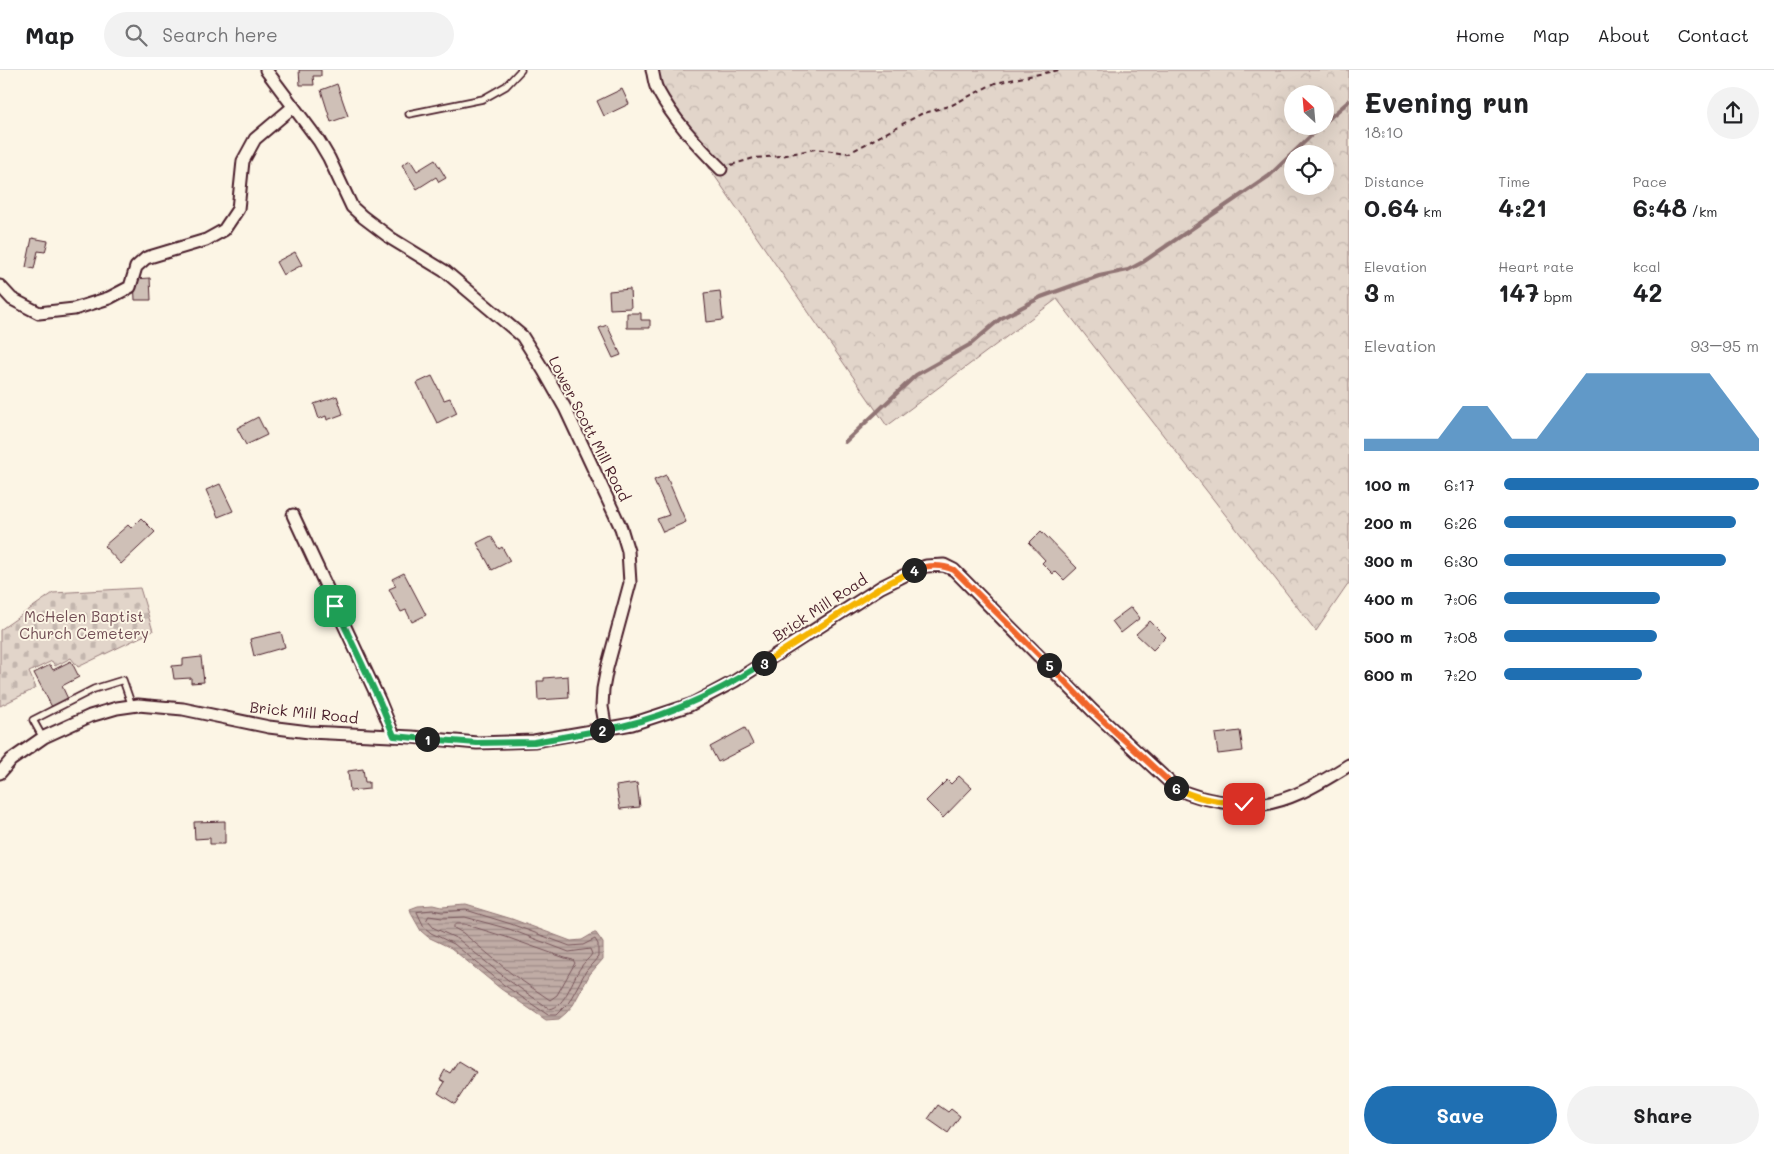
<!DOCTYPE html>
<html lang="en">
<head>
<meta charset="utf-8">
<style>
	body { margin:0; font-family:Mali,sans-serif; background:#f2f2f2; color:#202124; height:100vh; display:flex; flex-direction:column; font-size:19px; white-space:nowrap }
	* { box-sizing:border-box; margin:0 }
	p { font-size:16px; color:#757577 }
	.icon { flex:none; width:28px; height:28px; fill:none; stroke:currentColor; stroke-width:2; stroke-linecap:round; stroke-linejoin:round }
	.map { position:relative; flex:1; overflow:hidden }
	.panel { display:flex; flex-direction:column; background:#fff; width:425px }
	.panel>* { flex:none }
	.needle { width:32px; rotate:334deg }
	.tools { position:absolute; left:1284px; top:15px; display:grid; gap:10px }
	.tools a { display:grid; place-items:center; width:50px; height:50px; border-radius:50%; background:#fff; box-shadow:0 5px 20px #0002; font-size:25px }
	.pin { position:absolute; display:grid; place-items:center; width:42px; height:42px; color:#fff; margin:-21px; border-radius:10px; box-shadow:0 2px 8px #0006 }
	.km { position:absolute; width:25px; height:25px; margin:-12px; border-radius:50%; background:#222; color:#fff; font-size:14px; line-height:25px; text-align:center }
	.round { display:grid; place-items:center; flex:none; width:52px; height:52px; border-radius:26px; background:#f2f2f2 }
	.overview { display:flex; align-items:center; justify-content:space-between; height:85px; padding:0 15px }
	h1 { font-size:28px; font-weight:700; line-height:38px }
	.metrics { display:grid; grid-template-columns:repeat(3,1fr); gap:8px; height:85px; padding:5px 15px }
	.metrics div { display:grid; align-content:center }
	.metrics b { font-size:25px; font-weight:700 }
	.metrics small { font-size:14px; font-weight:400 }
	.metrics p { font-size:14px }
	.chart { height:140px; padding:10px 15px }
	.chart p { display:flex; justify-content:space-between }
	.chart svg { width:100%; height:90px; margin-top:5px; fill:#1f6fb2; opacity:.7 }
	.action { display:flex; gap:10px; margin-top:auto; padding:10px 15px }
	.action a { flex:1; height:58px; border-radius:30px; background:#1f6fb2; color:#fff; font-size:20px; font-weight:700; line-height:58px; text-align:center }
	.action a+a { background:#f2f2f2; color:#202124 }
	ul { padding:0 15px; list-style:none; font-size:16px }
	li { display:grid; grid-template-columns:80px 60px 1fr; align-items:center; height:38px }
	li i { height:12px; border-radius:6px; background:#1f6fb2 }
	header { display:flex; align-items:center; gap:30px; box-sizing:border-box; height:70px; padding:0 25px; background:#fff; border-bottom:1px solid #e0e0e0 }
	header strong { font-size:24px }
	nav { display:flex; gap:28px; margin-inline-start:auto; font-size:18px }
	.search { width:350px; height:45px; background:#f2f2f2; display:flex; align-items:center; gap:12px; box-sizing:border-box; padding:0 18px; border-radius:28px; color:#757577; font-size:19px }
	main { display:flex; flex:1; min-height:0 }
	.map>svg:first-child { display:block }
	.forest { fill:url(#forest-crowns); stroke:#967a7a; fill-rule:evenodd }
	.cemetery { fill:url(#cemetery-stones); stroke:#967a7a }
	.water { fill:url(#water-rules); stroke:#917474 }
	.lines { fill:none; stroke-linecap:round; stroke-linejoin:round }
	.shore { stroke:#79575c; stroke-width:1 }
	.stream { stroke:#917474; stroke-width:4 }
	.building { fill:#cfc0b7; stroke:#4a1f2b }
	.service-casing { stroke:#4a1f2b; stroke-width:9 }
	.minor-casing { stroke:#4a1f2b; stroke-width:15 }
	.path { stroke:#4a1f2b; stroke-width:2; stroke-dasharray:5 4; stroke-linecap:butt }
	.service { stroke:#fcf5e5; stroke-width:5.5 }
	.minor { stroke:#fcf5e5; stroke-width:11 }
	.split-1-casing { stroke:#fff; stroke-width:10 }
	.split-2-casing { stroke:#fff; stroke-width:10 }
	.split-3-casing { stroke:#fff; stroke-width:10 }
	.split-4-casing { stroke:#fff; stroke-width:10 }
	.split-5-casing { stroke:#fff; stroke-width:10 }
	.split-6-casing { stroke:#fff; stroke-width:10 }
	.split-7-casing { stroke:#fff; stroke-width:10 }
	.split-1 { stroke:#22a559; stroke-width:6 }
	.split-2 { stroke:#22a559; stroke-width:6 }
	.split-3 { stroke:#22a559; stroke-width:6 }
	.split-4 { stroke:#f5b400; stroke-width:6 }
	.split-5 { stroke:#f0652b; stroke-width:6 }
	.split-6 { stroke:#f0652b; stroke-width:6 }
	.split-7 { stroke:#f5b400; stroke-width:6 }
	.labels { text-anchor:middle; stroke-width:4; stroke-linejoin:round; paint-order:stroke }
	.street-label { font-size:15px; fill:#4a1f2b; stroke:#fcf5e5 }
	.park-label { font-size:15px; fill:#704c53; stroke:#fcf5e5 }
</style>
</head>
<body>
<header>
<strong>Map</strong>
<div class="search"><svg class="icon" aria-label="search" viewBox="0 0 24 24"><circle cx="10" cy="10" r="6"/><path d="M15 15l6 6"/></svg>Search here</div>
<nav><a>Home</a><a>Map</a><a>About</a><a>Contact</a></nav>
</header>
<main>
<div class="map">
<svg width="1349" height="1084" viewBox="0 0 1349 1084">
	<defs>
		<pattern id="forest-crowns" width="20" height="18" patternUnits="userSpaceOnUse" patternTransform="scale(1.25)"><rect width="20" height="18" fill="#e2d5ca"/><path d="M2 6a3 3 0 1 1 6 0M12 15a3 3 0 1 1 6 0" fill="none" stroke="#c3b6ae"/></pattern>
		<pattern id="cemetery-stones" width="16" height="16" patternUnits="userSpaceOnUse" patternTransform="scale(1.25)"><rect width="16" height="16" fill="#e2d5ca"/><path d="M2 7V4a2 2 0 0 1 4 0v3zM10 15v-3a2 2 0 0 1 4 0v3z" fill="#c3b6ae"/></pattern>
		<pattern id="water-rules" width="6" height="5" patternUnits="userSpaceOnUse" patternTransform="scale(1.25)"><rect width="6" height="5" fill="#c0aca5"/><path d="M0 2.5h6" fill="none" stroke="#9e8b87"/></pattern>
	</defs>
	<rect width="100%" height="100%" fill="#fcf5e5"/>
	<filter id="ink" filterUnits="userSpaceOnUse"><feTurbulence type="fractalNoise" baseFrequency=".02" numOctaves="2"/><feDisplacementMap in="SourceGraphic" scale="10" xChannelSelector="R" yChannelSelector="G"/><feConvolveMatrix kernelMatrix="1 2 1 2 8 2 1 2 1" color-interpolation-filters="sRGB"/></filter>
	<g filter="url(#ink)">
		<path class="forest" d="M657,0h692v513l-33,48 -259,-332 -170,127 -224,-325zM1292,24h33v32h-33zM1292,84h33v32h-33z"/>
		<path class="cemetery" d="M140,518l13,43 -75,36 -7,-9 -16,8 -3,-5 -23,11 7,16 -36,18v-76l53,-37z"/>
		<path class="water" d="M434,835l8,2 24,-2 46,14 59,22 11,-1 12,-7h2l7,10v16l-13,15 -17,31 -7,8 -7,6 -13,1 -45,-31 -50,-41 -23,-11 -7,-6 -9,-16 -2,-6 8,-3z"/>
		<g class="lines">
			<g class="shore">
				<path d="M433,840l9,2 24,-2 45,14 59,22 13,-1 12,-6 3,5v13l-12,14 -17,31 -13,13h-8l-44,-30 -50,-41 -23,-11 -7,-6 -7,-15z"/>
				<path d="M429,846l13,2 23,-1 44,12 60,23 21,-3 2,5c-3,5 -8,8 -11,13 -9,12 -15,39 -31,42l-42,-29 -50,-41 -24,-11 -7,-8z"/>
				<path d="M456,854h8l42,13 59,21 8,2 2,3 -18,32 -7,5 -38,-26 -49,-41 -9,-5v-2z"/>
			</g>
			<g class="stream">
				<path d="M1325,52l24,-21"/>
				<path d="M845,372l71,-67 55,-31 29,-25 41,-22 58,-21 29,-6 15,-8 126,-86 52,-50"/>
			</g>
		</g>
		<g class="building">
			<path d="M299,0h22v6h-8l1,9h-14z"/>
			<path d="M337,14l11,32 -17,6 -10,-32z"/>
			<path d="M622,19l7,15 -25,12 -7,-15z"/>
			<path d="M410,90l7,11 18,-11 11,18 -7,4 -3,-5 -19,12 -15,-24z"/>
			<path d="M32,168l16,3 -3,11 -7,-1 -4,18 -8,-2z"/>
			<path d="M295,182l7,13 -19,10 -7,-13z"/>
			<path d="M150,208l1,22h-16l-1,-21z"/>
			<path d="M630,219l1,19 -21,1 -1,-18z"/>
			<path d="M720,221l3,29 -16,2 -3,-29z"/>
			<path d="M627,243h14v7h9v8h-23z"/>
			<path d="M607,255l14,30 -8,3 -14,-30z"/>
			<path d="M432,306l12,24 6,-2 7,15 -20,10 -20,-40z"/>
			<path d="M337,326l6,18 -16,6 -1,-4 -7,3 -5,-15z"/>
			<path d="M258,347l9,18 -21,10 -9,-17z"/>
			<path d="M666,405l20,47 -23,10 -6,-13 12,-4 -15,-35z"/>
			<path d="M220,414l13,27 -15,6 -12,-27z"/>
			<path d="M141,448l14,14 -34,32 -17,-18 24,-21 3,3z"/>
			<path d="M1041,461l36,37 -13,12 -9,-9 -2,3 -11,-11 3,-3 -16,-17z"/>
			<path d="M491,466l8,13 3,-2 8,14 -18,9 -15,-27z"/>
			<path d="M404,503l22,42 -14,7 -6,-12 -5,2 -12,-23 7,-3 -4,-7z"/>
			<path d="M1131,537l9,11 -19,15 -9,-12z"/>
			<path d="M1150,551l16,16 -13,13 -17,-16z"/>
			<path d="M281,562l4,15 -31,9 -4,-17z"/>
			<path d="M201,587l3,25 -13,1v-5l-17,1 -2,-13 11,-1v-6z"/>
			<path d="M71,591l8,16 -17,9 6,13 -16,8 -18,-34 16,-8 3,5z"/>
			<path d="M568,606l1,22 -31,2 -1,-19h7v-3z"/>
			<path d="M745,658l8,16 -35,18 -8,-15z"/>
			<path d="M1240,661l3,20 -25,3 -3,-20z"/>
			<path d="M363,699l2,13h4v7l-19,2 -2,-20z"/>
			<path d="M959,706l13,12 -29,30 -17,-17 21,-21 4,4z"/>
			<path d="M637,713l3,24 -20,2 -4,-23z"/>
			<path d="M225,751v23h-15v-6l-15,1 -1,-17z"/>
			<path d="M458,991l18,11 -21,32 -17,-11 7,-11 -5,-3 5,-9 5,3z"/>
			<path d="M938,1035l10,7 3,-3 9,7 -12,17 -20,-14z"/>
		</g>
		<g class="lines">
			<g class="service-casing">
				<g id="service">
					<path d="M409,44l74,-15 23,-13 15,-16"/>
					<path d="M43,668l-10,-18 61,-31 29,-9 9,26"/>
				</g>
			</g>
			<g class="minor-casing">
				<g id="minor">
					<path d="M266,0l53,71 10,17 23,49 11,10 29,22 54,33 76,64 22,35 21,37 56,120 7,23 2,32 -23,85 -4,21 -1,18 4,23"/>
					<path d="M652,0c2,6 2,13 5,19 16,30 40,56 64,80"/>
					<path d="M0,216l12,13 27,14 35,-4 35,-11 21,-11 6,-20 10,-9 60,-18 18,-10 14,-21 5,-48 12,-22 38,-32"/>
					<path d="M293,445l87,187 14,34"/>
					<path d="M0,703l11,-13 33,-23 46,-21 27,-8 21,-3 45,4 86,18 40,5 103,5 65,6 57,-2 98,-17 58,-19 45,-24 146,-94 30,-15 15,-6 18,-1 10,5 139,141 83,77c15,8 30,11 47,14 9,1 18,3 27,3 36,0 70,-22 99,-40"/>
				</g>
			</g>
			<path class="path" d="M731,95l23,-7 27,-2 34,-7 34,4 72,-39 31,-9 43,-22 64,-13"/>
			<use href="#service" class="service"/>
			<use href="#minor" class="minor"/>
		</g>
	</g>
	<g class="lines" filter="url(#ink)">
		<g class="split-1-casing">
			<path id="split-1" d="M335,536l45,96 14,34 33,3"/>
		</g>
		<g class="split-2-casing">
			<path id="split-2" d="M427,669l50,4 57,-1 68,-12"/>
		</g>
		<g class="split-3-casing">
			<path id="split-3" d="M602,660c59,-10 112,-35 162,-67"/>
		</g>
		<g class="split-4-casing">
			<path id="split-4" d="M764,593l117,-76 33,-17"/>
		</g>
		<g class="split-5-casing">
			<path id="split-5" d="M914,500c14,-5 26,-6 40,0l95,95"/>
		</g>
		<g class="split-6-casing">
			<path id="split-6" d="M1049,595l44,46 83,77"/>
		</g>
		<g class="split-7-casing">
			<path id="split-7" d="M1176,718c22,12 43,13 68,16"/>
		</g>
		<use href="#split-1" class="split-1"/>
		<use href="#split-2" class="split-2"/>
		<use href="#split-3" class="split-3"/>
		<use href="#split-4" class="split-4"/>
		<use href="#split-5" class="split-5"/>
		<use href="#split-6" class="split-6"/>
		<use href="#split-7" class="split-7"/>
	</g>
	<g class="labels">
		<g class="street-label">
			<text transform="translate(589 359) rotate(63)" y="5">Lower Scott Mill Road</text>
			<text transform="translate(820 538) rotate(-33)" y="5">Brick Mill Road</text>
			<text transform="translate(304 643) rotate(6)" y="5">Brick Mill Road</text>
		</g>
		<g class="park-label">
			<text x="84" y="552">McHelen Baptist<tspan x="84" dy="17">Church Cemetery</tspan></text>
		</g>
	</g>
</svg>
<div class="tools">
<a><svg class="needle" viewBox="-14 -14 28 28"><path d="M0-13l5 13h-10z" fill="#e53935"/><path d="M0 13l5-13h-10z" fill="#757577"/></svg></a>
<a><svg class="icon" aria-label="locate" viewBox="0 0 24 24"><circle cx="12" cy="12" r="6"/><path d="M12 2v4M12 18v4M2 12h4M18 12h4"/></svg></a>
</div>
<div class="pin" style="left:335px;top:536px;background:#1e9e55"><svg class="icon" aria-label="arrive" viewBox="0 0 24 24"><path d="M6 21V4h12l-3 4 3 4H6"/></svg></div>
<div class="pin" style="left:1244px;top:734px;background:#d93025"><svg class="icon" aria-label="check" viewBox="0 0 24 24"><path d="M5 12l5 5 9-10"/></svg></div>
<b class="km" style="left:427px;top:669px">1</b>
<b class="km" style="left:602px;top:660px">2</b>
<b class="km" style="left:764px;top:593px">3</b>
<b class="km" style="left:914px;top:500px">4</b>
<b class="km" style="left:1049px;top:595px">5</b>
<b class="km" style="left:1176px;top:718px">6</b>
</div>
<section class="panel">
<div class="overview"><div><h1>Evening run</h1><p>18:10</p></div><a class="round"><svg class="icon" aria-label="share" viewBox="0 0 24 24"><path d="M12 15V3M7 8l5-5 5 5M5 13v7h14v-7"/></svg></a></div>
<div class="metrics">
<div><p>Distance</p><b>0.64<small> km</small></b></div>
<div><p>Time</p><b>4:21</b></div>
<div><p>Pace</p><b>6:48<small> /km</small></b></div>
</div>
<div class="metrics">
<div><p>Elevation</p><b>3<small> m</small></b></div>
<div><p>Heart rate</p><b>147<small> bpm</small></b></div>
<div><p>kcal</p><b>42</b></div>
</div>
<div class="chart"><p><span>Elevation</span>93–95 m</p>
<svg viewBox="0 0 160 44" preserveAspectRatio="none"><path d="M0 44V38L10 38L20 38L30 38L40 22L50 22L60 38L70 38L80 22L90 6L100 6L110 6L120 6L130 6L140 6L150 22L160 38V44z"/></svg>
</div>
<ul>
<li><b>100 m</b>6:17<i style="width:100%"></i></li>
<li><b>200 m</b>6:26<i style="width:91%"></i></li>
<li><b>300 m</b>6:30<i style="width:87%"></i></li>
<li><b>400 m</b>7:06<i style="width:61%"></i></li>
<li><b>500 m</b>7:08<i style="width:60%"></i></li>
<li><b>600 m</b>7:20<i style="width:54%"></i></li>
</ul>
<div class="action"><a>Save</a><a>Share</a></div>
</section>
</main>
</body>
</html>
